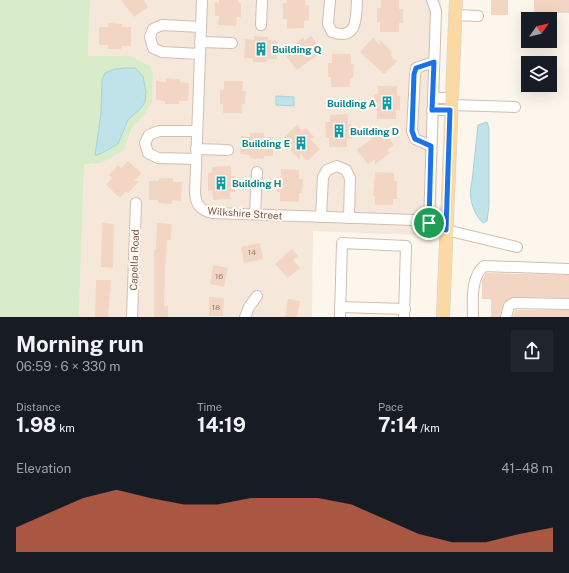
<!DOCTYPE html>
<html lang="en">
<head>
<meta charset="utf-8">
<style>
	body { margin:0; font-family:"Public Sans",sans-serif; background:#20242c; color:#f1f3f6; height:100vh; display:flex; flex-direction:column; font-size:15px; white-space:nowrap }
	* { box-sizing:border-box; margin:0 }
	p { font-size:13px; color:#9ea1a6 }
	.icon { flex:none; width:22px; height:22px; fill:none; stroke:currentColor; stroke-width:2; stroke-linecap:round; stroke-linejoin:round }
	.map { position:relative; height:317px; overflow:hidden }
	.side { display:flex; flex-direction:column; background:#171b24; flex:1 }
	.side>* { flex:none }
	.needle { width:26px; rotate:56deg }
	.controls { position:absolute; left:521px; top:12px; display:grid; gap:8px }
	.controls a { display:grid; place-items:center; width:36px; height:36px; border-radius:0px; background:#171b24; box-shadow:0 4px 16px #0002; font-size:20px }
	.pin { position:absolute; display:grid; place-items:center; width:34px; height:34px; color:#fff; margin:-17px; border:2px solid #fff; border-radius:50%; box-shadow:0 1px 4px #0007 }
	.round { display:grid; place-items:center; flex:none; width:42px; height:42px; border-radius:0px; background:#20242c }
	.headline { display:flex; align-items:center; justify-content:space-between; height:68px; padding:0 16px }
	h1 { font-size:22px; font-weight:700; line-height:30px }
	.metrics { display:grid; grid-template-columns:repeat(3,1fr); gap:6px; height:68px; padding:4px 16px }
	.metrics div { display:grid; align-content:center }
	.metrics b { font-size:20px; font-weight:700 }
	.metrics small { font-size:11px; font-weight:400 }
	.metrics p { font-size:11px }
	.chart { height:112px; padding:8px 16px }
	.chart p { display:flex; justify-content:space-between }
	.chart svg { width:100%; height:72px; margin-top:4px; fill:#e76f51; opacity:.7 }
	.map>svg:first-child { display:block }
	.residential { fill:#f5e8da }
	.green { fill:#d8ecc9 }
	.water { fill:#bfe3e8; stroke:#a5d3da }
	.building { fill:#f3d5c3 }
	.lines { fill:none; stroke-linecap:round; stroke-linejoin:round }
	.minor-casing { stroke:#d1beb0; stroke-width:12 }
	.major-casing { stroke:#dad1cd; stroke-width:14 }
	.minor { stroke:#fff; stroke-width:10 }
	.major { stroke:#fbd9a5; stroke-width:13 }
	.route-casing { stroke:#fff; stroke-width:8 }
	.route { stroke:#1a73e8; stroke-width:5 }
	.labels { text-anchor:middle; stroke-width:4; stroke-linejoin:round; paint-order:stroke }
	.number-label { font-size:8px; fill:#987a6a }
	.culture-label { font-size:10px; font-weight:bold; fill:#0d838f; stroke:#fffaf3; text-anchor:start }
	.street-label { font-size:10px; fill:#7a5c4d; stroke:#fffaf3 }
</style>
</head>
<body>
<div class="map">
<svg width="569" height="317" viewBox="0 0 569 317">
	<rect width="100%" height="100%" fill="#fdf6ec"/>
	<path class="residential" d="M90,0h351l-5,236 -123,-5 -1,86h-233l5,-152h8l35,-21 5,-16 13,-14 7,-12 1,-30 -1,-3 -22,-13 -42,1z"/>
	<path class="green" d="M0,0h90l-2,56h42l20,10 3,6 -1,30 -7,12 -13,14 -8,22 -23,13 -17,2 -5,152h-79z"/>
	<g class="water">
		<path d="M126,68h9l8,8 3,16 -1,10 -5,7 -12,11 -10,24 -20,11h-3l6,-42 1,-33 3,-7 10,-4z"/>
		<path d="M276,96l18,1v9l-18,-1z"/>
		<path d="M487,122l2,6v77l-2,16 -4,2c-11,-11 -15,-27 -11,-42l6,-56z"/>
	</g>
	<g class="building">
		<path d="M121,0h23l4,7 -14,10z"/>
		<path d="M219,0h19v3h3v14h-4l-1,9 -18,-1 1,-9h-4v-14l4,1z"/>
		<path d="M287,0h18l1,5h3v15l-5,1v7l-17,1v-10h-4v-16h4z"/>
		<path d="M381,0h18v9h4v14h-4v9h-19v-10h-3v-14h4z"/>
		<rect x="491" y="0" width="17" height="15"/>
		<path d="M534,0h35v13l-35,-1z"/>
		<path d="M108,23l14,1v3h9v19h-10v3h-13v-4h-9v-18h9z"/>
		<path d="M254,36l14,1v3l9,1v18h-10v3h-14v-4h-9l1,-19 9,1z"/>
		<path d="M311,36l12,15 -26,19 -11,-14 7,-5 -2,-4 13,-10v4z"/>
		<path d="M373,38l7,7v-5l12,12 -2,3 7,6 -13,13 -24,-22z"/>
		<path d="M332,54h19v10h3l-1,14h-3v9h-19v-10h-3v-14h4z"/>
		<path d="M166,78l14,1v3l9,1 -1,18h-9v3h-14v-3l-9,-1v-19l10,1z"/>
		<path d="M224,81h19l-1,10h4l-1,13h-3v9h-19v-9h-3v-14h4z"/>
		<path d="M378,86h19v10h3v14h-4v9h-19v-9l-3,-1v-15h4z"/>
		<path d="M348,114v10h3l1,15h-5v8h-18v-9h-3l-1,-16h5v-7z"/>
		<path d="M297,125l5,6 4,-3 9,10 -5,1 10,10 -13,12 -7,-8v7l-13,-14 2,-2 -6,-6z"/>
		<path d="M383,130l11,15 -7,5 3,3 -15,11v-5l-7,5 -11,-14z"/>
		<path d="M250,133h14v4h9v19h-9v3l-14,-1v-3l-10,-1 1,-18 9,1z"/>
		<path d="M128,161l13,12 -7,8h5l-11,12 -2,-2 -6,7 -14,-13 6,-7 -3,-3 9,-10 3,3z"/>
		<path d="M231,166v10h4v16h-5v7l-17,1 -1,-10 -4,1v-18h4v-6z"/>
		<path d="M281,169l18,1v9h4l-1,14h-3v9l-19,-1v-9h-3v-14h4z"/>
		<path d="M375,172l19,1v8h3v18h-4v6h-18v-9h-2z"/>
		<path d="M159,178h14v4h9l-1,19 -9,-1v4l-14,-1v-3h-9v-19h10z"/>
		<path d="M102,223l12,1 -1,44 -12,-1z"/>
		<path d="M157,223l15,1 -1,16h-4l-2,29 -1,37h4v11h-14v-68h2z"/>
		<path d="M260,243l3,16 -19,4 -3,-16z"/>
		<path d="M292,249l6,7 -5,4 7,8 -12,10 -13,-14z"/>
		<path d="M213,265l15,3 -4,19 -14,-3z"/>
		<path d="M486,273l83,2v23l-55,-1 -11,7 -3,13h-9v-18h-9v-19z"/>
		<path d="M96,280h15l-3,37h-13z"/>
		<path d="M209,297l15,1 -1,18h-14z"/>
		<path d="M288,299l12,2 -3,16h-12z"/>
		<path d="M515,310h54v7h-56z"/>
	</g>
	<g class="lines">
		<g class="minor-casing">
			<g id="minor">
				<path d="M202,0l-7,193c1,12 5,17 17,20l203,7 14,3 17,7 71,17"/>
				<path d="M330,0l-2,24 4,8c26,9 24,-14 25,-32"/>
				<path d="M455,15l23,1"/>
				<path d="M261,25l1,-25"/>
				<path d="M200,42l32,1"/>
				<path d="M200,54l-38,-2 -9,-4 -3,-11 3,-8 9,-4 39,2"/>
				<path d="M433,98h18"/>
				<path d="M451,105l64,2"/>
				<path d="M432,110h18"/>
				<path d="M431,146l-16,-7 -3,-8 3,-56 1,-7 18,-6"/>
				<path d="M196,149l32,1"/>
				<path d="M196,159l-38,-1 -10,-5 -3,-10 4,-8 10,-4h38"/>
				<path d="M255,214l2,-42"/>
				<path d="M321,217l2,-40 4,-7 10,-4 9,4 4,8 -1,40"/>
				<path d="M429,223l7,-212 -4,-11"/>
				<path d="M340,307l65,2"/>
				<path d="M132,317l4,-114"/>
				<path d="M245,317l4,-10 8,-11"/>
				<path d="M340,317l2,-74 64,3 -2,71"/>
				<path d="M473,317c0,-16 -3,-39 11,-51l85,3"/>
				<path d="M506,317l3,-11 5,-3 55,1"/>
			</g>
		</g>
		<g class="major-casing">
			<path id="major" d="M443,317l13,-317"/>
		</g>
		<use href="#minor" class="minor"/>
		<use href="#major" class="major"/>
	</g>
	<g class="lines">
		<g class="route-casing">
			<path id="route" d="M434,62l-2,48h18l-4,120 -17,-7 2,-77 -16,-7 -3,-8 2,-57 2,-6z"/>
		</g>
		<use href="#route" class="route"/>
	</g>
	<defs>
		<g id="building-bare" transform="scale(1.08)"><path d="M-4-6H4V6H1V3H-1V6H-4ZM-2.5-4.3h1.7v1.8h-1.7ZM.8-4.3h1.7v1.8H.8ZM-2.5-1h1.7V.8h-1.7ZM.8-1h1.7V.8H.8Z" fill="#0f9aa8" stroke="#fffaf3" stroke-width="2.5" paint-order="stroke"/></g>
	</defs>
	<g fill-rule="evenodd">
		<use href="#building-bare" x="261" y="49"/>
		<use href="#building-bare" x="387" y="103"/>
		<use href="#building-bare" x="339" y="131"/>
		<use href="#building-bare" x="301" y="143"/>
		<use href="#building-bare" x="221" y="183"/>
	</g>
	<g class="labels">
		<g class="number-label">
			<text x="252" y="255">14</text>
			<text x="219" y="279">16</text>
			<text x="216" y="310">18</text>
		</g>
		<g class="culture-label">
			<text x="272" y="53">Building Q</text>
			<text x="376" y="107" text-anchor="end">Building A</text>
			<text x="350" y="135">Building D</text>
			<text x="290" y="147" text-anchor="end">Building E</text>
			<text x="232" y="187">Building H</text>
		</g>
		<g class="street-label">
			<text transform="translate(245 213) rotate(4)" y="4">Wilkshire Street</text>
			<text transform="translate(134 260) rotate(-88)" y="4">Capella Road</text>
		</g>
	</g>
</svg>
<div class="controls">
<a><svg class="needle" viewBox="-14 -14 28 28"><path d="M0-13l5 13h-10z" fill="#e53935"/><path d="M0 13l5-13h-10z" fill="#9ea1a6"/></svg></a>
<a><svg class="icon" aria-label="layers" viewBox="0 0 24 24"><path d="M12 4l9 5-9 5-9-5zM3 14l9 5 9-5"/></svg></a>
</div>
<div class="pin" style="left:429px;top:223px;background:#1e9e55"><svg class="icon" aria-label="arrive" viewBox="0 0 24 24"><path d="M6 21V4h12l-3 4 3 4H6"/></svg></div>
</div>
<section class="side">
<div class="headline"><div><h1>Morning run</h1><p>06:59 · 6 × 330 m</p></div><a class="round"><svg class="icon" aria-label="share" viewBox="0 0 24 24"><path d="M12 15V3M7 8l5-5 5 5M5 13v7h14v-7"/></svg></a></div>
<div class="metrics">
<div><p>Distance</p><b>1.98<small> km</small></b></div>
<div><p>Time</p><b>14:19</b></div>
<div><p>Pace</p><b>7:14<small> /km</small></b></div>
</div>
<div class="chart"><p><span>Elevation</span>41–48 m</p>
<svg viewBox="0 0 160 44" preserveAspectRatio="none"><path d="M0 44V29L10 20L20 11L30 6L40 11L50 15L60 15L70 11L80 11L90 11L100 15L110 24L120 33L130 38L140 38L150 33L160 29V44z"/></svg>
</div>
</section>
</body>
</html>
